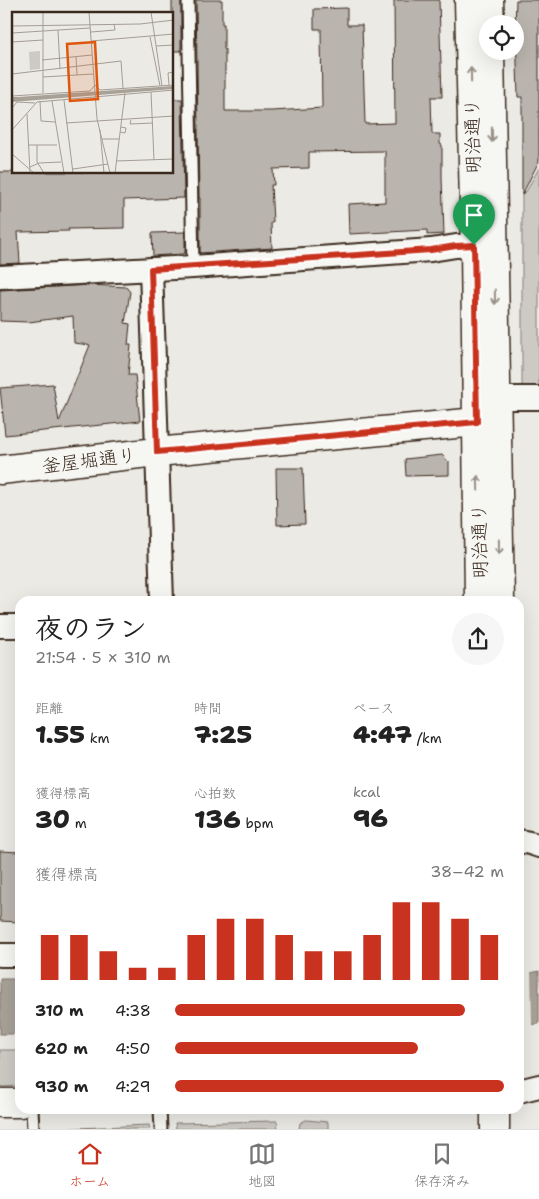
<!DOCTYPE html>
<html lang="ja">
<head>
<meta charset="utf-8">
<style>
	body { margin:0; font-family:"Shantell Sans","Klee One",sans-serif; background:#f6f6f6; color:#222; height:100vh; display:flex; flex-direction:column; font-size:19px; white-space:nowrap }
	* { box-sizing:border-box; margin:0 }
	p { font-size:16px; color:#767676 }
	.icon { flex:none; width:28px; height:28px; fill:none; stroke:currentColor; stroke-width:2; stroke-linecap:round; stroke-linejoin:round }
	.map { position:relative; flex:1; overflow:hidden }
	.side { position:absolute; left:15px; top:596px; width:509px; height:518px; display:flex; flex-direction:column; background:#fff; border-radius:15px; box-shadow:0 5px 20px #0002 }
	.side>* { flex:none }
	.fabs { position:absolute; left:479px; top:15px; display:grid; gap:10px }
	.fabs a { display:grid; place-items:center; width:45px; height:45px; border-radius:50%; background:#fff; box-shadow:0 5px 20px #0002; font-size:25px }
	.pin { position:absolute; display:grid; place-items:center; width:42px; height:42px; color:#fff; margin:-51px -21px; border-radius:50% 50% 50% 0; rotate:-45deg; box-shadow:0 0 5px #0007 }
	.pin .icon { rotate:45deg }
	.round { display:grid; place-items:center; flex:none; width:52px; height:52px; border-radius:26px; background:#f6f6f6 }
	.headline { display:flex; align-items:center; justify-content:space-between; height:85px; padding:0 20px }
	h1 { font-size:28px; font-weight:800; line-height:38px }
	.metrics { display:grid; grid-template-columns:repeat(3,1fr); gap:8px; height:85px; padding:5px 20px }
	.metrics div { display:grid; align-content:center }
	.metrics b { font-size:25px; font-weight:800 }
	.metrics small { font-size:14px; font-weight:400 }
	.metrics p { font-size:14px }
	.chart { height:140px; padding:10px 20px }
	.chart p { display:flex; justify-content:space-between }
	.chart svg { width:100%; height:90px; margin-top:5px; stroke:#c8321e; stroke-width:6 }
	ul { padding:0 20px; list-style:none; font-size:16px }
	li { display:grid; grid-template-columns:80px 60px 1fr; align-items:center; height:38px }
	li i { height:12px; border-radius:6px; background:#c8321e }
	.menu { display:flex; justify-content:space-around; align-items:center; height:70px; border-top:1px solid #e0e0e0; background:#fff; font-size:14px; color:#767676 }
	.menu a { display:grid; justify-items:center; gap:2px }
	.menu .selected { color:#c8321e }
	.map>svg:first-child { display:block }
	.green { fill:#cdcac4; stroke:#847a71 }
	.water { fill:#a8a198; stroke:#7c7167 }
	.pier { fill:#ebeae5 }
	.building { fill:#bab4ae; stroke:#3b2a1e }
	.lines { fill:none; stroke-linecap:round; stroke-linejoin:round }
	.lane-casing { stroke:#3b2a1e; stroke-width:15 }
	.street-casing { stroke:#3b2a1e; stroke-width:26 }
	.secondary-casing { stroke:#3b2a1e; stroke-width:31 }
	.primary-casing { stroke:#3b2a1e; stroke-width:31 }
	.lane { stroke:#f6f6f2; stroke-width:11 }
	.street { stroke:#f6f6f2; stroke-width:22 }
	.secondary { stroke:#f6f6f2; stroke-width:28 }
	.primary { stroke:#f6f6f2; stroke-width:28 }
	.oneway { stroke:#989088 }
	.route-casing { stroke:#fff; stroke-width:10 }
	.route { stroke:#c8321e; stroke-width:6 }
	.labels { text-anchor:middle; stroke-width:4; stroke-linejoin:round; paint-order:stroke }
	.street-label { font-size:19px; fill:#3b2a1e; stroke:#f6f6f2 }
	.inset-road { fill:none; stroke:#a59d95; stroke-width:1 }
	.view { fill:#df570d; fill-opacity:0.15; stroke:#df570d; stroke-width:2.5 }
	.inset-edge { fill:none; stroke:#3b2a1e; stroke-width:2.5 }
</style>
</head>
<body>
<div class="map">
<svg width="539" height="1129" viewBox="0 0 539 1129">
	<rect width="100%" height="100%" fill="#ebeae5"/>
	<filter id="ink" filterUnits="userSpaceOnUse"><feTurbulence type="fractalNoise" baseFrequency=".02" numOctaves="2"/><feDisplacementMap in="SourceGraphic" scale="10" xChannelSelector="R" yChannelSelector="G"/><feConvolveMatrix kernelMatrix="1 2 1 2 8 2 1 2 1" color-interpolation-filters="sRGB"/></filter>
	<g filter="url(#ink)">
		<g class="green">
			<path d="M539,168v219l-17,-1v-193l4,-1z"/>
			<path d="M0,1050h20v36l-20,1z"/>
			<path d="M306,1120l22,2v7h-29l1,-6z"/>
			<path d="M277,1121l1,8h-102l-1,-6z"/>
			<path d="M149,1125l1,4h-98z"/>
		</g>
		<g class="water">
			<path d="M539,971v53l-20,1v-52h12z"/>
			<rect x="0" y="979" width="20" height="55"/>
		</g>
		<path class="pier" d="M519,970h12l1,57h-13z"/>
		<g class="building">
			<rect x="172" y="0" width="9" height="51"/>
			<path d="M196,0h26v24h2v25h1v62h47l50,-3 -1,-79h-7v-20l33,-1v17h15l3,99 30,-1 -1,-123h45l3,97h-11l1,37h8v10l2,1v33l2,56 -17,1v-5l-78,4 -1,-30 37,-2v-51l-76,1v16l-36,1 1,16h-3l2,37 -2,1 1,25 -72,5v-55h-1z"/>
			<path d="M516,0h23v161l-17,34v-98h-4l-2,-68h-1z"/>
			<path d="M172,99h10l2,99 -60,2v28l-56,1 1,2 -51,1 2,31 -20,1v-92h172z"/>
			<path d="M185,232v21l-3,1 -29,2 -1,-23z"/>
			<path d="M91,285l35,2 4,5 -5,31 5,1 -2,21h3l-3,30h7l5,46 -135,14 -5,-47 53,-4 6,38 31,-77 -16,-2 -1,-27 -44,6 -29,-1v-31z"/>
			<path d="M442,455l7,7v13l-43,1 -1,-17z"/>
			<path d="M276,468h27l2,56 -28,1z"/>
			<path d="M0,851l20,1v70l-20,-1z"/>
		</g>
		<g class="lines">
			<g class="lane-casing">
				<g id="lane">
					<path d="M188,0l5,267"/>
					<path d="M32,1109l1,20"/>
					<path d="M160,1109l1,20"/>
				</g>
			</g>
			<g class="street-casing">
				<g id="street">
					<path d="M151,269l11,332"/>
					<path d="M0,277l193,-10 238,-17 25,-4 19,-1"/>
					<path d="M486,411l11,-13h42"/>
					<path d="M0,626h20"/>
					<path d="M519,841l11,2 9,3"/>
					<path d="M0,955h20"/>
					<path d="M519,1091l20,-5"/>
				</g>
			</g>
			<g class="secondary-casing">
				<g id="secondary">
					<path d="M0,470l157,-18 320,-30"/>
					<path d="M0,1103h20"/>
				</g>
			</g>
			<g class="primary-casing">
				<g id="primary">
					<path d="M469,0l6,245 4,356"/>
					<path d="M489,0l1,24"/>
					<path d="M490,51l10,550"/>
					<path d="M495,1109v20"/>
				</g>
			</g>
			<use href="#lane" class="lane"/>
			<use href="#street" class="street"/>
			<use href="#secondary" class="secondary"/>
			<use href="#primary" class="primary"/>
		</g>
		<defs><path id="oneway-shaft" d="M-6 0H5M1.5-3L5.5 0L1.5 3" fill="none" stroke-width="1.6" stroke-linecap="round" stroke-linejoin="round" transform="scale(1.25)"/></defs>
		<g class="oneway">
			<use href="#oneway-shaft" transform="translate(471 75) rotate(-91)"/>
			<use href="#oneway-shaft" transform="translate(492 135) rotate(89)"/>
			<use href="#oneway-shaft" transform="translate(495 297) rotate(89)"/>
			<use href="#oneway-shaft" transform="translate(478 483) rotate(-91)"/>
			<use href="#oneway-shaft" transform="translate(499 547) rotate(89)"/>
		</g>
	</g>
	<g class="lines" filter="url(#ink)">
		<g class="route-casing">
			<path id="route" d="M474,245l3,177 -320,30 -6,-183 280,-19 25,-4z"/>
		</g>
		<use href="#route" class="route"/>
	</g>
	<g class="labels">
		<g class="street-label">
			<text transform="translate(472 136) rotate(-91)" y="7">明治通り</text>
			<text transform="translate(89 460) rotate(-7)" y="7">釜屋堀通り</text>
			<text transform="translate(479 541) rotate(-91)" y="7">明治通り</text>
		</g>
	</g>
	<g transform="translate(12 12)">
		<rect width="161" height="161" fill="#ebeae5"/>
		<path d="M28,39v18l-10,1 -1,-18z" fill="#cdcac4"/>
		<path d="M161,74v3l-161,13v-5h6z" fill="#a8a198"/>
		<path class="inset-road" d="M31,0v81M77,0l8,107 13,54M139,0l11,74M0,14l128,-2 34,-4M46,18l2,39M79,20l24,-2 -1,-6M0,21l78,-5M138,25l10,49M79,29l83,-7M0,30l31,-2M144,34l18,-1M64,45l1,18M30,48l50,-5M0,62l109,-13 2,27M31,65l50,-3M157,73l-1,-12 6,-1M139,80l3,68M0,84l78,-5 5,-6 5,5 74,-5M52,88l9,73M28,89l1,20 14,1M40,89l12,72M15,102l3,59M119,108l-1,4 23,-1M54,111l108,-7M0,118l25,-28 137,-12M88,118l4,43M108,120l5,1 1,-5 -5,-1M90,127h17M16,133h29M25,133v17l7,11M0,142l22,19M104,149l58,-2M0,150v-54l5,-6 18,1M18,155l9,-4 22,-1M61,157l35,-5M103,161l10,-80"/>
		<path class="view" d="M83,30l3,57 -28,2 -3,-57z"/>
		<rect width="161" height="161" class="inset-edge"/>
	</g>
</svg>
<div class="fabs">
<a><svg class="icon" aria-label="locate" viewBox="0 0 24 24"><circle cx="12" cy="12" r="6"/><path d="M12 2v4M12 18v4M2 12h4M18 12h4"/></svg></a>
</div>
<div class="pin" style="left:474px;top:245px;background:#1e9e55"><svg class="icon" aria-label="arrive" viewBox="0 0 24 24"><path d="M6 21V4h12l-3 4 3 4H6"/></svg></div>
<section class="side">
<div class="headline"><div><h1>夜のラン</h1><p>21:54 · 5 × 310 m</p></div><a class="round"><svg class="icon" aria-label="share" viewBox="0 0 24 24"><path d="M12 15V3M7 8l5-5 5 5M5 13v7h14v-7"/></svg></a></div>
<div class="metrics">
<div><p>距離</p><b>1.55<small> km</small></b></div>
<div><p>時間</p><b>7:25</b></div>
<div><p>ペース</p><b>4:47<small> /km</small></b></div>
</div>
<div class="metrics">
<div><p>獲得標高</p><b>30<small> m</small></b></div>
<div><p>心拍数</p><b>136<small> bpm</small></b></div>
<div><p>kcal</p><b>96</b></div>
</div>
<div class="chart"><p><span>獲得標高</span>38–42 m</p>
<svg viewBox="0 0 160 44" preserveAspectRatio="none"><path d="M5 44V22M15 44V22M25 44V30M35 44V38M45 44V38M55 44V22M65 44V14M75 44V14M85 44V22M95 44V30M105 44V30M115 44V22M125 44V6M135 44V6M145 44V14M155 44V22"/></svg>
</div>
<ul>
<li><b>310 m</b>4:38<i style="width:88%"></i></li>
<li><b>620 m</b>4:50<i style="width:74%"></i></li>
<li><b>930 m</b>4:29<i style="width:100%"></i></li>
</ul>
</section>
</div>
<nav class="menu">
<a class="selected"><svg class="icon" aria-label="home" viewBox="0 0 24 24"><path d="M3 11l9-7 9 7M6 9v11h12V9"/></svg>ホーム</a>
<a><svg class="icon" aria-label="map" viewBox="0 0 24 24"><path d="M3 6l6-2 6 2 6-2v14l-6 2-6-2-6 2zM9 4v14M15 6v14"/></svg>地図</a>
<a><svg class="icon" aria-label="saved" viewBox="0 0 24 24"><path d="M7 4h10v16l-5-4-5 4z"/></svg>保存済み</a>
</nav>
</body>
</html>
